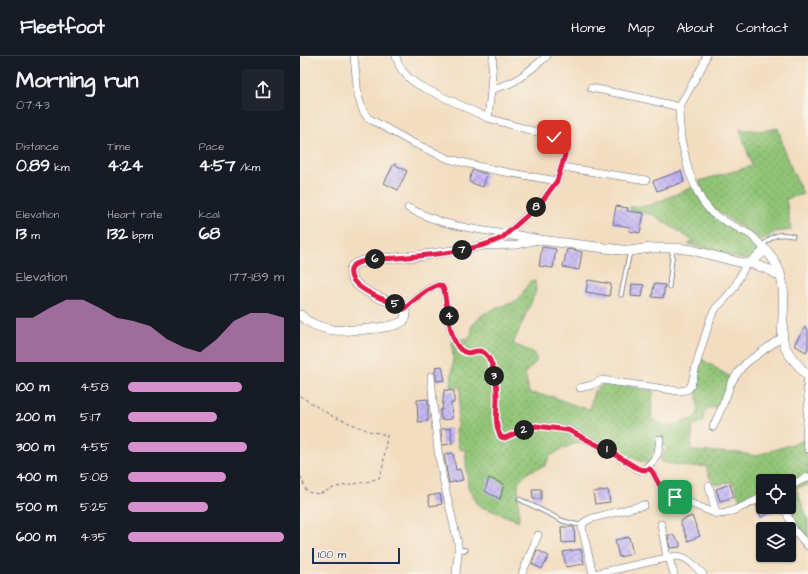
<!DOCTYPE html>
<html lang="en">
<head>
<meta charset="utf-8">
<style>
	body { margin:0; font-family:"Architects Daughter",sans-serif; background:#20242c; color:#f1f3f6; height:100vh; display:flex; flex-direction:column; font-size:15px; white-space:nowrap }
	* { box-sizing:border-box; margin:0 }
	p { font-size:13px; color:#9ea1a6 }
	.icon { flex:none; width:22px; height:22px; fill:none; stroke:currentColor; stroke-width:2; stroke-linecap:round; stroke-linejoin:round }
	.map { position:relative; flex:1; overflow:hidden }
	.details { display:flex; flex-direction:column; background:#171b24; width:300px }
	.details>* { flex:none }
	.buttons { position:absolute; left:456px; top:418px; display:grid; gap:8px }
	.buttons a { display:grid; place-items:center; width:40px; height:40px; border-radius:4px; background:#171b24; box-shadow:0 1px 3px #0004; font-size:20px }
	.scale { position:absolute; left:12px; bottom:10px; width:88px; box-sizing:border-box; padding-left:4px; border:2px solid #1b2f5e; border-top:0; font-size:11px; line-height:14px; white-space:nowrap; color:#1b2f5e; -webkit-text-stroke:3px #f7f3e8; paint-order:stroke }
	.pin { position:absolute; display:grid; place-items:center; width:34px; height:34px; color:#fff; margin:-17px; border-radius:8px; box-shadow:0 2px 6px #0006 }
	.km { position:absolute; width:20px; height:20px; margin:-10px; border-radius:50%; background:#222; color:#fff; font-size:11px; line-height:20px; text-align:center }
	.round { display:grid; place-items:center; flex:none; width:42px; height:42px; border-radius:4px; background:#20242c }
	.head { display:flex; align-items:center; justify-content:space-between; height:68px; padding:0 16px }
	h1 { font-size:22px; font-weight:700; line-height:30px }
	.metrics { display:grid; grid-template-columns:repeat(3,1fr); gap:6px; height:68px; padding:4px 16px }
	.metrics div { display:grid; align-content:center }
	.metrics b { font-size:17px; font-weight:700 }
	.metrics small { font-size:11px; font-weight:400 }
	.metrics p { font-size:11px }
	.chart { height:112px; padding:8px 16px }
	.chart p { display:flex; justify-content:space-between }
	.chart svg { width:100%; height:72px; margin-top:4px; fill:#d690ce; opacity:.7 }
	ul { padding:0 16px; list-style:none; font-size:13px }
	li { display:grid; grid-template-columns:64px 48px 1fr; align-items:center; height:30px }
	li i { height:10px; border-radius:5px; background:#d690ce }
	header { display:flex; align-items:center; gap:24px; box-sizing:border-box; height:56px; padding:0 20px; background:#171b24; border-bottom:1px solid #363941 }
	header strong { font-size:19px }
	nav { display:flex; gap:22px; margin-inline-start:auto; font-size:14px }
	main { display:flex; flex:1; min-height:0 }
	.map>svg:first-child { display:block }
	.grass { fill:url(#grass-dots); stroke:#567a6a }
	.building { fill:url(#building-cross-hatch) }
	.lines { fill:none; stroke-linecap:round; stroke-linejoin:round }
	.service-casing { stroke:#676c80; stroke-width:5 }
	.minor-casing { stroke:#676c80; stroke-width:8 }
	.tertiary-casing { stroke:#676c80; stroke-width:10 }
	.path { stroke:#676c80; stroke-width:1; stroke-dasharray:3 3; stroke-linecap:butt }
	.service { stroke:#fff; stroke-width:3.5 }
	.minor { stroke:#fff; stroke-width:7 }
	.tertiary { stroke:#fff; stroke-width:9 }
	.route-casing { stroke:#fff; stroke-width:8 }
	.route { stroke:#e11d48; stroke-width:5 }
</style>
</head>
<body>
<header>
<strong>Fleetfoot</strong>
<nav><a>Home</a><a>Map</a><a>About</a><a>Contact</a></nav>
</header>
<main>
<section class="details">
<div class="head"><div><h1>Morning run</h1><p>07:43</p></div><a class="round"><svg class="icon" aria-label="share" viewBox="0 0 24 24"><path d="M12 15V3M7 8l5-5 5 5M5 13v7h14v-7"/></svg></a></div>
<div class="metrics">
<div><p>Distance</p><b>0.89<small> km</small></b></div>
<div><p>Time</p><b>4:24</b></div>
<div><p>Pace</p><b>4:57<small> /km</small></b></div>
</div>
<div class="metrics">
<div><p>Elevation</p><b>13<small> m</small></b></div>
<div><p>Heart rate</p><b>132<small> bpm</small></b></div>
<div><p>kcal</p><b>68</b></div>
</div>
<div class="chart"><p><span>Elevation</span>177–189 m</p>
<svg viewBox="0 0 160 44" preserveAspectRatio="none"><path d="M0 44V17L10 17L20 11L30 6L40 6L50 11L60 17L70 19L80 22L90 30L100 35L110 38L120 30L130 19L140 14L150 14L160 17V44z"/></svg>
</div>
<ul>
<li><b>100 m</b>4:58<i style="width:73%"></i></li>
<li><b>200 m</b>5:17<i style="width:57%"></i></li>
<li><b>300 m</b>4:55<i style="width:76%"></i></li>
<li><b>400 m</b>5:08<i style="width:63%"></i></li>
<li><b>500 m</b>5:25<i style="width:51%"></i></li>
<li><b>600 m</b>4:35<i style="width:100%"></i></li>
</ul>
</section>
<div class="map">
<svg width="508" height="518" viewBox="0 0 508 518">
	<defs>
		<pattern id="grass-dots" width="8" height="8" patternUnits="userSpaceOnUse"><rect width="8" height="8" fill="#91c476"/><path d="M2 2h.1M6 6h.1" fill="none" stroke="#76a064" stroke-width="1.8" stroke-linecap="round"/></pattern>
		<pattern id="building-cross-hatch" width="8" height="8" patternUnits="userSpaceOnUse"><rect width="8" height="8" fill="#c4b6f7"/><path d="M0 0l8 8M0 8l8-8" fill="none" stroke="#9e94cb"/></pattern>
	</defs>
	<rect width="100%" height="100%" fill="#f7f3e8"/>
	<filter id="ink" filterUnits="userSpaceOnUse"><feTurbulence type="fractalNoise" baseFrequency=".025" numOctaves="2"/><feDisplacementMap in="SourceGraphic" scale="8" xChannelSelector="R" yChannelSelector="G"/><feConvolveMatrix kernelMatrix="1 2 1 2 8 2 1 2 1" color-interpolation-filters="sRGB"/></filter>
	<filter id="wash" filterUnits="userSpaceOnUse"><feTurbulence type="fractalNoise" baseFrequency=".012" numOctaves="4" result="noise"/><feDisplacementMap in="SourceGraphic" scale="16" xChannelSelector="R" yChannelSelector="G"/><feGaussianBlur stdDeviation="0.9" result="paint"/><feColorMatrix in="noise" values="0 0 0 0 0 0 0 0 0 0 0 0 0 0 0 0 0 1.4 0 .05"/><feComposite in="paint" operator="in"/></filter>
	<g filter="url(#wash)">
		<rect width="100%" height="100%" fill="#f3ddc0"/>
		<g class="grass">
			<path d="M478,72l8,28 17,38 -17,5 5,31 -16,2 -13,9 -49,-33 -7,-7 -7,-20 53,-15 -12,-37 22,2z"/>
			<path d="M393,131l16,25 42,25 11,12 -13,10h-7l-54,-15 5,-3 -24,-16 -16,-10 -23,-5v-3l18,-1z"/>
			<path d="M230,225h5l1,10 -23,53 20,8 4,9 -12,12 4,20 25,4 25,10 11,2 4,-18 12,-9 47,9 -2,28 18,8 23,-8 6,-5v-8l-3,-27 5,-21 35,22 -15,27 -11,1 -5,5 -1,9 -4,2h-6l-2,27 49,2 15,3 53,-17v46l-12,3 12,32v20l-12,-16 -7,-18v-25h-26v13l-22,9 -5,-14 -5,-7 -15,3 -6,-6 -4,-13 -17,1 -28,-5v-4l6,-10 -5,-4 1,-7h-6c-1,9 -1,21 -10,26l-15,-5 -30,-14 -25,-2 -17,8 -10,6 -5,10 -15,5 -12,11 1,39 -40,-15 -11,-19 -3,-37 -6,-1 -3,-17 5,-44 -10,-1 2,-29 -1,-17 17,-3 3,-6 -1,-5 11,-12 14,-7 22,-7z"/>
		</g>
		<g id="blocks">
			<g class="building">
				<path d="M94,108l13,7 -9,19 -14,-7z"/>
				<path d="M172,114l15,4 -4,13 -14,-5z"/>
				<path d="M381,115l3,11 -27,9 -4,-10z"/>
				<path d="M316,150l12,2 -1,3 17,2 -4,20 -11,-2 1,-4 -17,-3z"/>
				<path d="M242,191l14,2 -3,19 -14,-2z"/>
				<path d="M267,193l15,3 -3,18 -16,-3z"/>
				<path d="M288,224l23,4 -2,12 -23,-4z"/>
				<path d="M332,228l12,1 -2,12 -11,-1z"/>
				<path d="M354,228l11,1 -2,13 -11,-1z"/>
				<path d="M505,271l3,2v19l-2,4 -12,-7z"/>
				<path d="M142,310l3,14 -9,1v-6l-2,-3 2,-1 -1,-4z"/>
				<path d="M144,334l10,1v12h-3l1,16 -11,1 -1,-10h2z"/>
				<path d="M128,343v22l-10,1 -1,-22z"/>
				<path d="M151,372l1,16 -10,1 -1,-16z"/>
				<path d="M153,397l3,17 4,-1 3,11 -14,3 -5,-29z"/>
				<path d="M189,422l15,6 -4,15 -15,-8z"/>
				<path d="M430,428l4,13 -14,4 -4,-12z"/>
				<path d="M232,433h9v10h-8z"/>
				<path d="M308,434l2,12 -15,2 -2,-12z"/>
				<path d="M140,438l2,10 -12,2 -2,-10z"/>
				<path d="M463,446v5h8l2,5 -12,5 -5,-11z"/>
				<path d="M392,460l8,20 -12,5 -8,-20z"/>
				<path d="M261,471h13l1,15 -13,1z"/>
				<path d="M368,479h5l7,8v4l-10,1z"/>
				<path d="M329,481l4,17 -14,3 -4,-17z"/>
				<path d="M281,493l3,15 -18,3 -3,-15z"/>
				<path d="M237,494l12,6 -7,13 -10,-5z"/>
			</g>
		</g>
	</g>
	<g filter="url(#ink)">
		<use href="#blocks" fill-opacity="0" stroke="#676c80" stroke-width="1"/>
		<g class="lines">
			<g class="service-casing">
				<g id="service">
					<path d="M462,190c12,-11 14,-13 31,-10"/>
					<path d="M369,231l4,-39"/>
					<path d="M321,239l9,-44"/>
					<path d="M219,443l44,22 12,3 8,1"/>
					<path d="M158,494h8"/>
				</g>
			</g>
			<g class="minor-casing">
				<g id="minor">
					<path d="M54,0l4,40 5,15 5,7 43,24 38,17 45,11 63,11"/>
					<path d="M96,0c3,15 13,24 26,31l66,31"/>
					<path d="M406,0l-3,9 -21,37 -3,11 2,26 8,33 10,23 4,7 9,11 11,7 28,15 14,14"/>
					<path d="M291,32l46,9 43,10"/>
					<path d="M191,34c8,-3 15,-5 22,-8 12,-7 23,-17 34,-26"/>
					<path d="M262,111l84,13"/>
					<path d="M108,152c11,5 22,10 34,14 21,6 43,9 65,12l33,-31 17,-22 8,-26 -1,-6 -2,-5 -8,-7 -66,-19 3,-28 2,-34"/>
					<path d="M188,190l29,-1 20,-5"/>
					<path d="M104,253c6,-5 28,-25 36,-24 3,1 3,2 4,5 3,14 5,49 16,59 9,7 12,1 20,2 7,2 11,11 13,17 3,9 4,21 4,30 0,13 -3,28 4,39l4,1 18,-8 13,-4 33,4 42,22 26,17 6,1 7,-1 4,5 5,11 3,4 13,8 42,17c12,1 34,-12 46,-17"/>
					<path d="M507,319l1,25"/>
					<path d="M131,320l3,37 4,37 5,29 15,64v11l-2,20"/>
					<path d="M280,332l12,-3 10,-5 77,11 7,-1 2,-1 3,-3 8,-31 12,-38 5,-9 9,-9 9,-11 12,-24"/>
					<path d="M508,350l-2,31 2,12"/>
					<path d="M413,371l9,-20 9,-24 8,-12 7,-8 36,-26"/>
					<path d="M343,414l9,-8 6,-9 2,-14"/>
					<path d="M409,430l7,27"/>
					<path d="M489,430l19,-9"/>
					<path d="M484,451l10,23 14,16"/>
					<path d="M361,468l6,34"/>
					<path d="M369,502l5,16"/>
					<path d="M222,518l16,-39"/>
					<path d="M293,518l-11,-46c1,-7 6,-8 11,-10l51,-13"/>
					<path d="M294,518l82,-18c12,0 19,11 27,18"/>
				</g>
			</g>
			<g class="tertiary-casing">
				<g id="tertiary">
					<path d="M450,207l12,-10 3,-4c19,19 20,42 18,67 0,9 -2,19 1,28 4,12 16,23 24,32"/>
					<path d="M0,259c9,9 21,13 33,15 12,1 62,-1 70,-9 4,-4 3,-7 1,-12 -5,-5 -12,-7 -19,-9 -10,-4 -28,-12 -33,-22 -2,-4 -2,-10 2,-13 10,-7 28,-6 40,-7 17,-1 34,-3 51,-6 21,-3 44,-5 62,-18l33,6 90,11 20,-3h28l14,2 54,14 4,-1 20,7 11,7"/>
				</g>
			</g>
			<path class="path" d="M0,340l32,20 37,15 18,4 -4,31 -4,12 -13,4 -30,5 -17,7 -12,-2 -7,-17"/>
			<use href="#service" class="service"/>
			<use href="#minor" class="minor"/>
			<use href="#tertiary" class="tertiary"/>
		</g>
	</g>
	<g class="lines" filter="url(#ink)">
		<g class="route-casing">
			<path id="route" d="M254,81l8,7 2,4 1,7 -8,26 -17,23 -38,34c-29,14 -73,17 -105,20 -12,1 -33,0 -43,7 -4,3 -4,9 -2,13 5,10 23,18 33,22 7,2 14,4 19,9 6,-5 28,-25 36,-24 3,1 3,2 4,5 3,14 5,49 16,59 9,8 12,1 20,2 7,1 11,11 13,17 3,9 4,21 4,30 0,13 -3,28 4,39l4,1 18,-8 13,-4 32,4 43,22 26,16 6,2 7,-1c5,5 6,12 11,18 3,4 9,7 14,10"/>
		</g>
		<use href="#route" class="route"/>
	</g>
</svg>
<div class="buttons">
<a><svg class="icon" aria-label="locate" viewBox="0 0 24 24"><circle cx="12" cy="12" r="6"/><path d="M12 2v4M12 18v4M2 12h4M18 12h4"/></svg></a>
<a><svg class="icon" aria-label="layers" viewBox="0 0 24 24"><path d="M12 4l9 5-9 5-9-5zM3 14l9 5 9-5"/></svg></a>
</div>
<div class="scale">100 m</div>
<div class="pin" style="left:375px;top:441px;background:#1e9e55"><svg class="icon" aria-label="arrive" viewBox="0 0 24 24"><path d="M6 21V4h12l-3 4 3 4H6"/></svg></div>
<div class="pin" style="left:254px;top:81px;background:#d93025"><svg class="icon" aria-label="check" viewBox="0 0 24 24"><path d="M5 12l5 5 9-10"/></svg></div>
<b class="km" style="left:307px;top:393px">1</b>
<b class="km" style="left:224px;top:374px">2</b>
<b class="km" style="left:194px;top:320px">3</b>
<b class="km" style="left:149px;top:260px">4</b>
<b class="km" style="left:95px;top:248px">5</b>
<b class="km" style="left:75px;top:203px">6</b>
<b class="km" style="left:162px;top:194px">7</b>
<b class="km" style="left:236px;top:151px">8</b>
</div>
</main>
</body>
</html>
